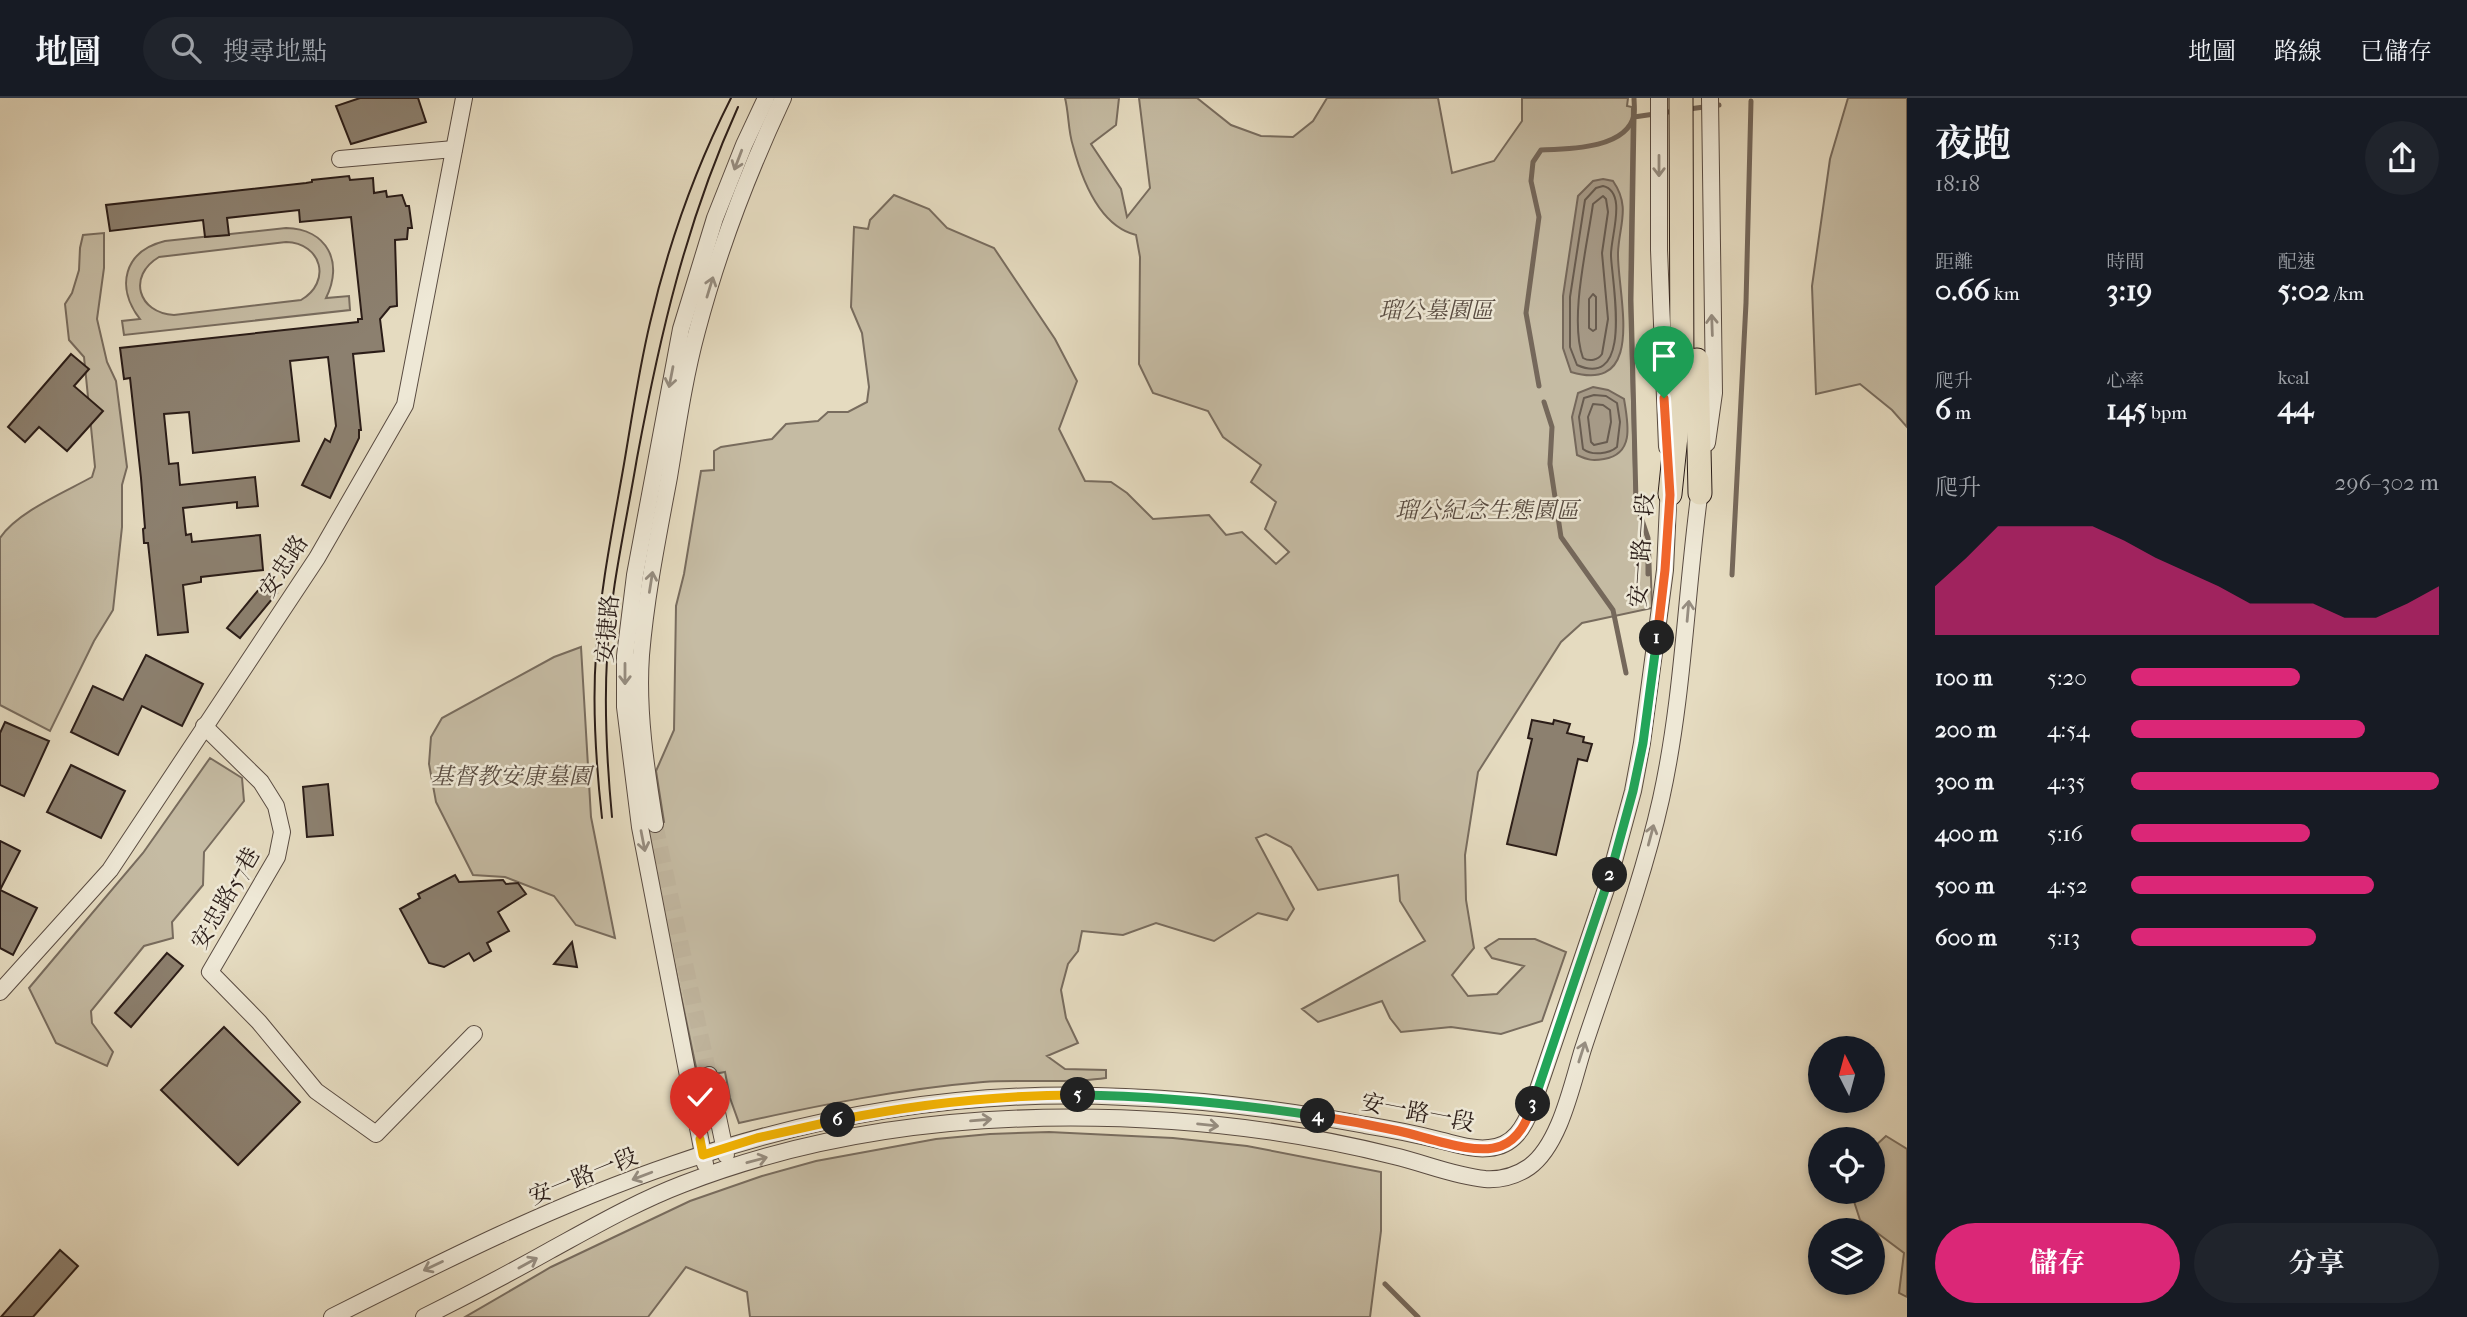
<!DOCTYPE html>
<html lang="zh-TW">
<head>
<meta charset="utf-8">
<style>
	body { margin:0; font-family:"IM FELL French Canon","Noto Serif TC",serif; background:#20242c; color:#f1f3f6; height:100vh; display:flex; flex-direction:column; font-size:26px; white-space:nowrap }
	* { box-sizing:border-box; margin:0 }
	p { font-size:23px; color:#9ea1a6 }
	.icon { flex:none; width:38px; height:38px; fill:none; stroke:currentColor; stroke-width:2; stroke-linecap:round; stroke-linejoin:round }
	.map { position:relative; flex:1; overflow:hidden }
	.sheet { display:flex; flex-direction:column; background:#171b24; width:560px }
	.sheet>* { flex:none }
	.needle { width:46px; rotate:354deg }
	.buttons { position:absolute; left:1808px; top:938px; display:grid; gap:14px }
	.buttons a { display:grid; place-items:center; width:77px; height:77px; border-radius:50%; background:#171b24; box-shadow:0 4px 10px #0003; font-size:35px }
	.pin { position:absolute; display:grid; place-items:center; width:60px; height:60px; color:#fff; margin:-72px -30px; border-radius:50% 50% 50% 0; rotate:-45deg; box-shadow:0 0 7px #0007 }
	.pin .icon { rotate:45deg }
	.km { position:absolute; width:35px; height:35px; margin:-18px; border-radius:50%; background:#222; color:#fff; font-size:19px; line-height:35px; text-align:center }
	.round { display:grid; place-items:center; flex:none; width:74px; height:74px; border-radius:37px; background:#20242c }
	.headline { display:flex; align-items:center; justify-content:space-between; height:119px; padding:0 28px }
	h1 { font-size:38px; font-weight:700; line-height:52px }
	.stats { display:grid; grid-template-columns:repeat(3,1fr); gap:10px; height:119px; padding:7px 28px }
	.stats div { display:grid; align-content:center }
	.stats b { font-size:30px; font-weight:700 }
	.stats small { font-size:19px; font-weight:400 }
	.stats p { font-size:19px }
	.chart { height:196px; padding:14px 28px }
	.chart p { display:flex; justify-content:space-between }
	.chart svg { width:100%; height:126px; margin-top:7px; fill:#db2777; opacity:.7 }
	.cta { display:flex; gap:14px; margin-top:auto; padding:14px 28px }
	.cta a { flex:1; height:80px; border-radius:42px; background:#db2777; color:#fff; font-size:28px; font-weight:700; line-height:80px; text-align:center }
	.cta a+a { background:#20242c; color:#f1f3f6 }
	ul { padding:0 28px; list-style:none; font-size:23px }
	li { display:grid; grid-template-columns:112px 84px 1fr; align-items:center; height:52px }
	li i { height:18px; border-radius:9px; background:#db2777 }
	header { display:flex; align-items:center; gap:42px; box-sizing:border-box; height:98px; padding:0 35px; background:#171b24; border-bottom:2px solid #363941 }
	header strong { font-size:33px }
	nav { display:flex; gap:38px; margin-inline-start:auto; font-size:24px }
	.search { width:490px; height:63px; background:#20242c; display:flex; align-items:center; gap:18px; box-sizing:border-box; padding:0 24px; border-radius:38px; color:#9ea1a6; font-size:26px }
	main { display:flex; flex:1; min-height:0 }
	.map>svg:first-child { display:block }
	.green { fill:#c5bba3; stroke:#786c5e; stroke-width:2; fill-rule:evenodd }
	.water { fill:#a69a87; stroke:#75685b; stroke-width:2 }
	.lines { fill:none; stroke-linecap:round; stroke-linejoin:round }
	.shore { stroke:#685c50; stroke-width:2 }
	.stream { stroke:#75685b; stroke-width:5 }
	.building { fill:#8c806f; stroke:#2b1d18; stroke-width:2 }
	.minor-tunnel { stroke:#c0b59e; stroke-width:16; stroke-dasharray:16 8; stroke-linecap:butt }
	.minor-casing { stroke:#5a4c42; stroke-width:18 }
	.highway-casing { stroke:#2b1d18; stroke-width:25 }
	.minor { stroke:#eee8d6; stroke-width:16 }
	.highway { stroke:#e5dbc0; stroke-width:23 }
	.tram { stroke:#2b1d18; stroke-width:2 }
	.oneway { stroke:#968d80 }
	.split-1-casing { stroke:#fff; stroke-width:14 }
	.split-2-casing { stroke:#fff; stroke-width:14 }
	.split-3-casing { stroke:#fff; stroke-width:14 }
	.split-4-casing { stroke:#fff; stroke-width:14 }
	.split-5-casing { stroke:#fff; stroke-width:14 }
	.split-6-casing { stroke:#fff; stroke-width:14 }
	.split-7-casing { stroke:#fff; stroke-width:14 }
	.split-1 { stroke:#f0652b; stroke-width:9 }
	.split-2 { stroke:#22a559; stroke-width:9 }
	.split-3 { stroke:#22a559; stroke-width:9 }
	.split-4 { stroke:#f0652b; stroke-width:9 }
	.split-5 { stroke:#22a559; stroke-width:9 }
	.split-6 { stroke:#f5b400; stroke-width:9 }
	.split-7 { stroke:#f5b400; stroke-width:9 }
	.labels { text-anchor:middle; stroke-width:5; stroke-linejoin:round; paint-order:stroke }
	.park-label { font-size:23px; font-style:italic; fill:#594c42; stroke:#eee8d6 }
	.street-label { font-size:23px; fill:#2b1d18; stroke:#eee8d6 }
</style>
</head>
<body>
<header>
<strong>地圖</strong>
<div class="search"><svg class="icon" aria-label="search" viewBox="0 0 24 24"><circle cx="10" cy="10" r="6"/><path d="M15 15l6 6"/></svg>搜尋地點</div>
<nav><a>地圖</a><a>路線</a><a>已儲存</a></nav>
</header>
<main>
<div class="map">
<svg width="1907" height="1219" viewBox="0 0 1907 1219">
	<rect width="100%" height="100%" fill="#e5dbc0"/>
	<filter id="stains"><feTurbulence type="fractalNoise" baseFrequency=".00286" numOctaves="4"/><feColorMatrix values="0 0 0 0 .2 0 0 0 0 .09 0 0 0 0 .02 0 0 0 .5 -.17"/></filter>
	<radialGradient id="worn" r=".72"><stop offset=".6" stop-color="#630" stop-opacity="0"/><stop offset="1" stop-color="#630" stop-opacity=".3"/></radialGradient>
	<g class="green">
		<path d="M1065,0h54l-3,27 -25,19 30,45 6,28 23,-29 -11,-90h58l34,27 30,11 32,1 20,-16 14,-23h111l14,75 42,-12 28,-40v-23h106l-1,8 5,1 -3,193 6,202 15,47 2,59 -70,15 -21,19 -83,130 -13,83 1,45 8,48 -22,27 16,21 29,-2 27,-28 -32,-8 -7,-10 14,-9h36l31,13 -24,69 -41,13 -50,-7 -50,5 -11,-14 -8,-17 -64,21 -16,-13 123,-68 -25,-40 -2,-26 -80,15 -27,-43 -25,-13 -10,4 38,71 -7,11 -29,-7 -44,28 -58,-18 -33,12 -41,-4 -4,20 -10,13 -7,26 5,28 12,25 -31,13 18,13 41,1v8c-40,6 -83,1 -123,4 -83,7 -163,23 -244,41l-9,-25 -5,-26 -27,5 -53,-252 19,-3 -8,-51 18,-41 2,-124 8,-32 17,-103 13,-1v-19l7,-4 51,-8 14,-15 32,-3 10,-9h20l19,-10 2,-15 -7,-54 -11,-26 3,-80 14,2 2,-9 24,-25 35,14 18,19 47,20 61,91 22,42 -18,48 26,52 26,1 16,11 26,26 56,-4 17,20 16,-3 34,32 13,-12 -24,-23 11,-27 -25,-20 10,-17 -38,-28 -15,-26 -55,-18 -14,-29 1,-107 -4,-22c-36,-9 -54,-55 -63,-89 -5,-15 -4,-32 -8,-48z"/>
		<path d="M1848,0h59v329l-15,-17 -32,-26 -44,10 -4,-108 18,-127z"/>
		<path d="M286,130c41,1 58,34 40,70l23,-2 1,14 -226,25 -2,-14 18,-2c-25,-32 -16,-68 25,-78zM286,144c36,1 46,40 15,58l-127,15c-36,-2 -47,-39 -15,-58z"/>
		<path d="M104,135v35l-7,51 10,43 9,19 11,86 -5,18v42l-9,83 -19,31 -44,90 -50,-26v-167c17,-26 65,-46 92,-61l3,-10 -11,-110 -15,-17 -4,-36 7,-11 7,-23 1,-22 3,-13z"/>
		<path d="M581,549l10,170 24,121 -39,-13 -22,-29 -49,-19 -32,-2 -37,-73 -7,-38 2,-27 11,-19 112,-61z"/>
		<path d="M210,660l32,20 2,23 -40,51 -1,33 -31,37 1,16 -29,8 -53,65 1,12 21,29 -6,14 -51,-23 -27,-55 114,-135z"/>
		<path d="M1049,1034l124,6 74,8 134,26v59l-11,86h-620l-3,-25 -61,-25 -38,50h-183l86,-50 139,-66 72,-25 54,-15 120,-22 54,-5z"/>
		<path d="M1886,1038l21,13v148l-8,-4 5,-40 -44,-33 -9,-28h21l1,-44z"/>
	</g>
	<g class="water">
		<path d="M1603,81l10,2c18,26 6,44 5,72 -1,40 30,142 -47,119l-8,-24v-52l15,-100 15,-15z"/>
		<path d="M1593,289l15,3 16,9c4,24 11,55 -20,60 -12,2 -16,1 -27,-4l-5,-38 6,-24z"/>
	</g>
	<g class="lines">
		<g class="shore">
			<path d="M1603,88c25,6 7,52 8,70 1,27 23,134 -34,109l-7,-18v-50l15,-97 11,-12z"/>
			<path d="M1603,98l3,3 2,13 -6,41 6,66 -6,35c-4,6 -12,8 -19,4 -14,-39 4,-111 10,-154z"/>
			<path d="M1593,196l3,3v32l-3,2 -4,-3v-29z"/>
			<path d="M1594,297l12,1 11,7 3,19 -3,25c-8,7 -25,9 -34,2l-4,-32 5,-19z"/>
			<path d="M1593,306l10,1 7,5 1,12 -4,20 -13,3 -3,-3 -3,-25z"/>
		</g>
		<g class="stream">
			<path d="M1689,11l30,-4"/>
			<path d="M1539,288l-13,-73 13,-96 -8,-36 2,-19 8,-12c27,-1 86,-1 93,-35 1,-5 0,-12 0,-17"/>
			<path d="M1544,304l8,25 -2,37 11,73 52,73 13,63"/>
			<path d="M1648,476v-36l-12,-36 -5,-202 3,-183 41,-6"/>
			<path d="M1732,477l14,-272 5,-202"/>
			<path d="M1385,1186l33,33"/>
		</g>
	</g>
	<g class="building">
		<path d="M360,0h58l8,24 -75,22 -15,-38z"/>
		<path d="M349,78l1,4 23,-2 1,15 12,-2 1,6 15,-2 4,11h3l3,22h-4l-1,11 -12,1 2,66 -7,1 -10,12 4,32 -31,3 8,76h-2v8l-29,60 -28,-13 23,-46 5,3 6,-16 -8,-69 -38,4 9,80 -106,12 -4,-41 -25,2 5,50 9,-1 2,22 75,-8 3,29 -21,2v-6l-54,6 3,27 5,-1 1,8 68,-7 3,35 -62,7v5l-18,3 5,47 -30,3 -10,-92h-4l-1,-14 2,-1 -4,-50 -11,-100 -6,1 -4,-31 238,-26v-3h4l-11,-102 -51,5 -1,-12 -72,8 2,17 -24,2 -2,-17 -93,11 -4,-26 200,-22 6,-1v-2z"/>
		<path d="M71,256l18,15 -15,17 29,25 -36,40 -28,-24 -14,15 -17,-15z"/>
		<path d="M265,484l12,11 -37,45 -13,-10z"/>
		<path d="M146,557l57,29 -21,42 -40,-20 -24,49 -47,-23 22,-46 30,14z"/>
		<path d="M1532,622l21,4 1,-4 16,4 -3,9 17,4 -1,5 9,2 -5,17 -9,-2 -22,96 -49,-11 25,-105 -4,-1z"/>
		<path d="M5,624l44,19 -25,55 -24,-11v-52z"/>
		<path d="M71,667l54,26 -24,47 -54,-26z"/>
		<path d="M328,686l5,51 -26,2 -4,-50z"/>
		<path d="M0,743l20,10 -20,39 37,18 -24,47 -13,-7z"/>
		<path d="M455,777l4,7 44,-2 3,4 12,-1 8,11 -28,18 11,19 -22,12 4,8 -17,10 -5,-8 -25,14 -15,-4 -29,-54 20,-11 -2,-4z"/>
		<path d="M572,844l5,25 -23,-3z"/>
		<path d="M167,855l16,13 -52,61 -16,-14z"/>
		<path d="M224,929l76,75 -62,63 -77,-75z"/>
		<path d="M60,1152l18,16 -45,51h-32z"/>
	</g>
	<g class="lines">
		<path class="minor-tunnel" d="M655,726l54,251"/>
		<g class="minor-casing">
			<g id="minor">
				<path d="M1659,0v152l8,197"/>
				<path d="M340,61l114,-10"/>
				<path d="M1707,345l7,-50 -4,-295"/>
				<path d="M204,628l57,56 15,24 6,26 -5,25 -67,115 49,50 57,69 60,43 98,-100"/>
				<path d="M655,726c-9,-55 -18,-113 -14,-169 5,-60 17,-119 28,-178 8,-48 15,-98 28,-146 21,-80 51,-158 86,-233"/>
				<path d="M0,894l110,-122 207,-312 88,-153 59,-307"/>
				<path d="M709,977l17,80"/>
				<path d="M705,1066l-65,-337 -15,-120v-51l10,-81 46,-246 34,-111 29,-73 22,-47"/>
				<path d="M332,1219c111,-56 224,-113 342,-153 145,-50 298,-75 451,-67 81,3 160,13 240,28 25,4 50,9 74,15 17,4 34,10 50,8 25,-2 35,-21 43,-41l76,-224 25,-92 9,-48 23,-173 4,-87"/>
				<path d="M424,1219c42,-21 84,-43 125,-66 44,-24 87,-49 134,-67 155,-60 325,-74 489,-63 74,5 150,17 222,35 30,7 60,20 91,23 16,1 31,-3 44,-12 31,-22 43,-83 54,-118 27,-82 59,-165 78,-250 23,-104 25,-212 40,-317"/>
			</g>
		</g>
		<g class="highway-casing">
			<g id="highway">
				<path d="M1697,262l3,133"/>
				<path d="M1670,396l12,-116 -1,-280"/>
			</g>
		</g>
		<use href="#minor" class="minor"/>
		<use href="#highway" class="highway"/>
		<g class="tram">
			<path d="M612,719c-5,-53 -8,-106 -5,-159 3,-67 19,-134 30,-200 23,-123 49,-236 101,-351"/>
			<path d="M602,720c-6,-54 -10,-109 -6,-164 4,-64 17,-127 28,-190 8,-47 15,-95 26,-141 18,-78 45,-154 81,-225"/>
		</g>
	</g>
	<defs><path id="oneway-shaft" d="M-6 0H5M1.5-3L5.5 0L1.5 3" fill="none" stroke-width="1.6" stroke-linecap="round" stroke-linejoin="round" transform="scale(1.75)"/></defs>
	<g class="oneway">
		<use href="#oneway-shaft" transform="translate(738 62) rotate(111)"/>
		<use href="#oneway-shaft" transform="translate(1659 68) rotate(90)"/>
		<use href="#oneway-shaft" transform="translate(710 189) rotate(-73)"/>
		<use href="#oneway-shaft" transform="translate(1712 227) rotate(-92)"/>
		<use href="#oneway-shaft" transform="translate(671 279) rotate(101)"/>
		<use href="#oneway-shaft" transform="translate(651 484) rotate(-81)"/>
		<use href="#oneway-shaft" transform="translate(1688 513) rotate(-85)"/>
		<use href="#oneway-shaft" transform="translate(625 576) rotate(90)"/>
		<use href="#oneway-shaft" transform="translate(1651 737) rotate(-75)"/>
		<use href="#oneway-shaft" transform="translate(643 743) rotate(79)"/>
		<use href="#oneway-shaft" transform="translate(1582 954) rotate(-72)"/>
		<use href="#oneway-shaft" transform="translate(981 1022) rotate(-5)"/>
		<use href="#oneway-shaft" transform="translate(1208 1027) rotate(6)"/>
		<use href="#oneway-shaft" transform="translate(757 1062) rotate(-15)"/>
		<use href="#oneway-shaft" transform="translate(642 1078) rotate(159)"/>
		<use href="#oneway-shaft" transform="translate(528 1165) rotate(-29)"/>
		<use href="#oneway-shaft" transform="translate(433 1168) rotate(154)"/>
	</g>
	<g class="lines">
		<g class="split-1-casing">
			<path id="split-1" d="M1657,540l8,-68 5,-75 -6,-97"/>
		</g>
		<g class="split-2-casing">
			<path id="split-2" d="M1610,777l23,-84 10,-48 14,-105"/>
		</g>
		<g class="split-3-casing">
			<path id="split-3" d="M1533,1006l77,-229"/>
		</g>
		<g class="split-4-casing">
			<path id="split-4" d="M1318,1018c27,4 54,9 81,15 28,6 76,25 102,15 18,-7 26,-25 32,-42"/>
		</g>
		<g class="split-5-casing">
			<path id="split-5" d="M1078,997c80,1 160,9 240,21"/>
		</g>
		<g class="split-6-casing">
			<path id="split-6" d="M838,1022c80,-16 158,-25 240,-25"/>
		</g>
		<g class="split-7-casing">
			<path id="split-7" d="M700,1041l3,16 54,-17 81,-18"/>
		</g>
		<use href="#split-1" class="split-1"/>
		<use href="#split-2" class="split-2"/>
		<use href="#split-3" class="split-3"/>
		<use href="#split-4" class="split-4"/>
		<use href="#split-5" class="split-5"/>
		<use href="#split-6" class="split-6"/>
		<use href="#split-7" class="split-7"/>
	</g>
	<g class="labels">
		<g class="park-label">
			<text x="1436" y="220">瑠公墓園區</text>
			<text x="1487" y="420">瑠公紀念生態園區</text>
			<text x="511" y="686">基督教安康墓園</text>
		</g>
		<g class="street-label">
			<text transform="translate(1641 452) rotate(-86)" y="8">安一路一段</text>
			<text transform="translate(283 468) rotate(-57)" y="8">安忠路</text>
			<text transform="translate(607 531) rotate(-85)" y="8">安捷路</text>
			<text transform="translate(225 800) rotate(-60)" y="8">安忠路57巷</text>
			<text transform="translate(1418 1014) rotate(11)" y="8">安一路一段</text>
			<text transform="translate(583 1078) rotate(-22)" y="8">安一路一段</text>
		</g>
	</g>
	<rect width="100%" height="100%" filter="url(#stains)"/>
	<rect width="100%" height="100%" fill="url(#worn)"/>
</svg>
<div class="buttons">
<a><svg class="needle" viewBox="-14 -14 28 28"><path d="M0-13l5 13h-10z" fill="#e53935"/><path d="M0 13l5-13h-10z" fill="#9ea1a6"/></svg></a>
<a><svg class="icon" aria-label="locate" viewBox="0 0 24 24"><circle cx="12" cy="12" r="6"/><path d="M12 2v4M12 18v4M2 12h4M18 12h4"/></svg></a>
<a><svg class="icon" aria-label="layers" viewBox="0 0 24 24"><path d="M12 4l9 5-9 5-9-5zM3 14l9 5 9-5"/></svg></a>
</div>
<div class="pin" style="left:1664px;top:300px;background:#1e9e55"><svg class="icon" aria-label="arrive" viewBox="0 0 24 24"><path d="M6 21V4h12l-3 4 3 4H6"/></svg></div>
<div class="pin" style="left:700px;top:1041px;background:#d93025"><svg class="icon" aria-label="check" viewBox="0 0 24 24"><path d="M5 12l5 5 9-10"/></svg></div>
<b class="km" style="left:1657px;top:540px">1</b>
<b class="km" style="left:1610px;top:777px">2</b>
<b class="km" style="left:1533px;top:1006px">3</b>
<b class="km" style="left:1318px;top:1018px">4</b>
<b class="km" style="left:1078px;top:997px">5</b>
<b class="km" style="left:838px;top:1022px">6</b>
</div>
<section class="sheet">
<div class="headline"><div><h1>夜跑</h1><p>18:18</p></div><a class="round"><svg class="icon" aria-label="share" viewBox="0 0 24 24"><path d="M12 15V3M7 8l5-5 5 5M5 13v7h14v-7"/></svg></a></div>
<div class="stats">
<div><p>距離</p><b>0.66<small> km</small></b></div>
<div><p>時間</p><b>3:19</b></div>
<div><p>配速</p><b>5:02<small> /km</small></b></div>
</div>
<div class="stats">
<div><p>爬升</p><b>6<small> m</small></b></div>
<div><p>心率</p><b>145<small> bpm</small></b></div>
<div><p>kcal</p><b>44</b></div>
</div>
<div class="chart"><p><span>爬升</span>296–302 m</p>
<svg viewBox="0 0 160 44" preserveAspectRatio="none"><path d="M0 44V27L10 17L20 6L30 6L40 6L50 6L60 11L70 17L80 22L90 27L100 33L110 33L120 33L130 38L140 38L150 33L160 27V44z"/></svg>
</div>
<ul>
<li><b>100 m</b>5:20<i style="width:55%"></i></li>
<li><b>200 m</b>4:54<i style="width:76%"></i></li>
<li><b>300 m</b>4:35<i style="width:100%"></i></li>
<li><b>400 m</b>5:16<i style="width:58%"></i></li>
<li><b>500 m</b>4:52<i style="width:79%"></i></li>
<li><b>600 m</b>5:13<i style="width:60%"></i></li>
</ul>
<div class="cta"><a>儲存</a><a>分享</a></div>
</section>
</main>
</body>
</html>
